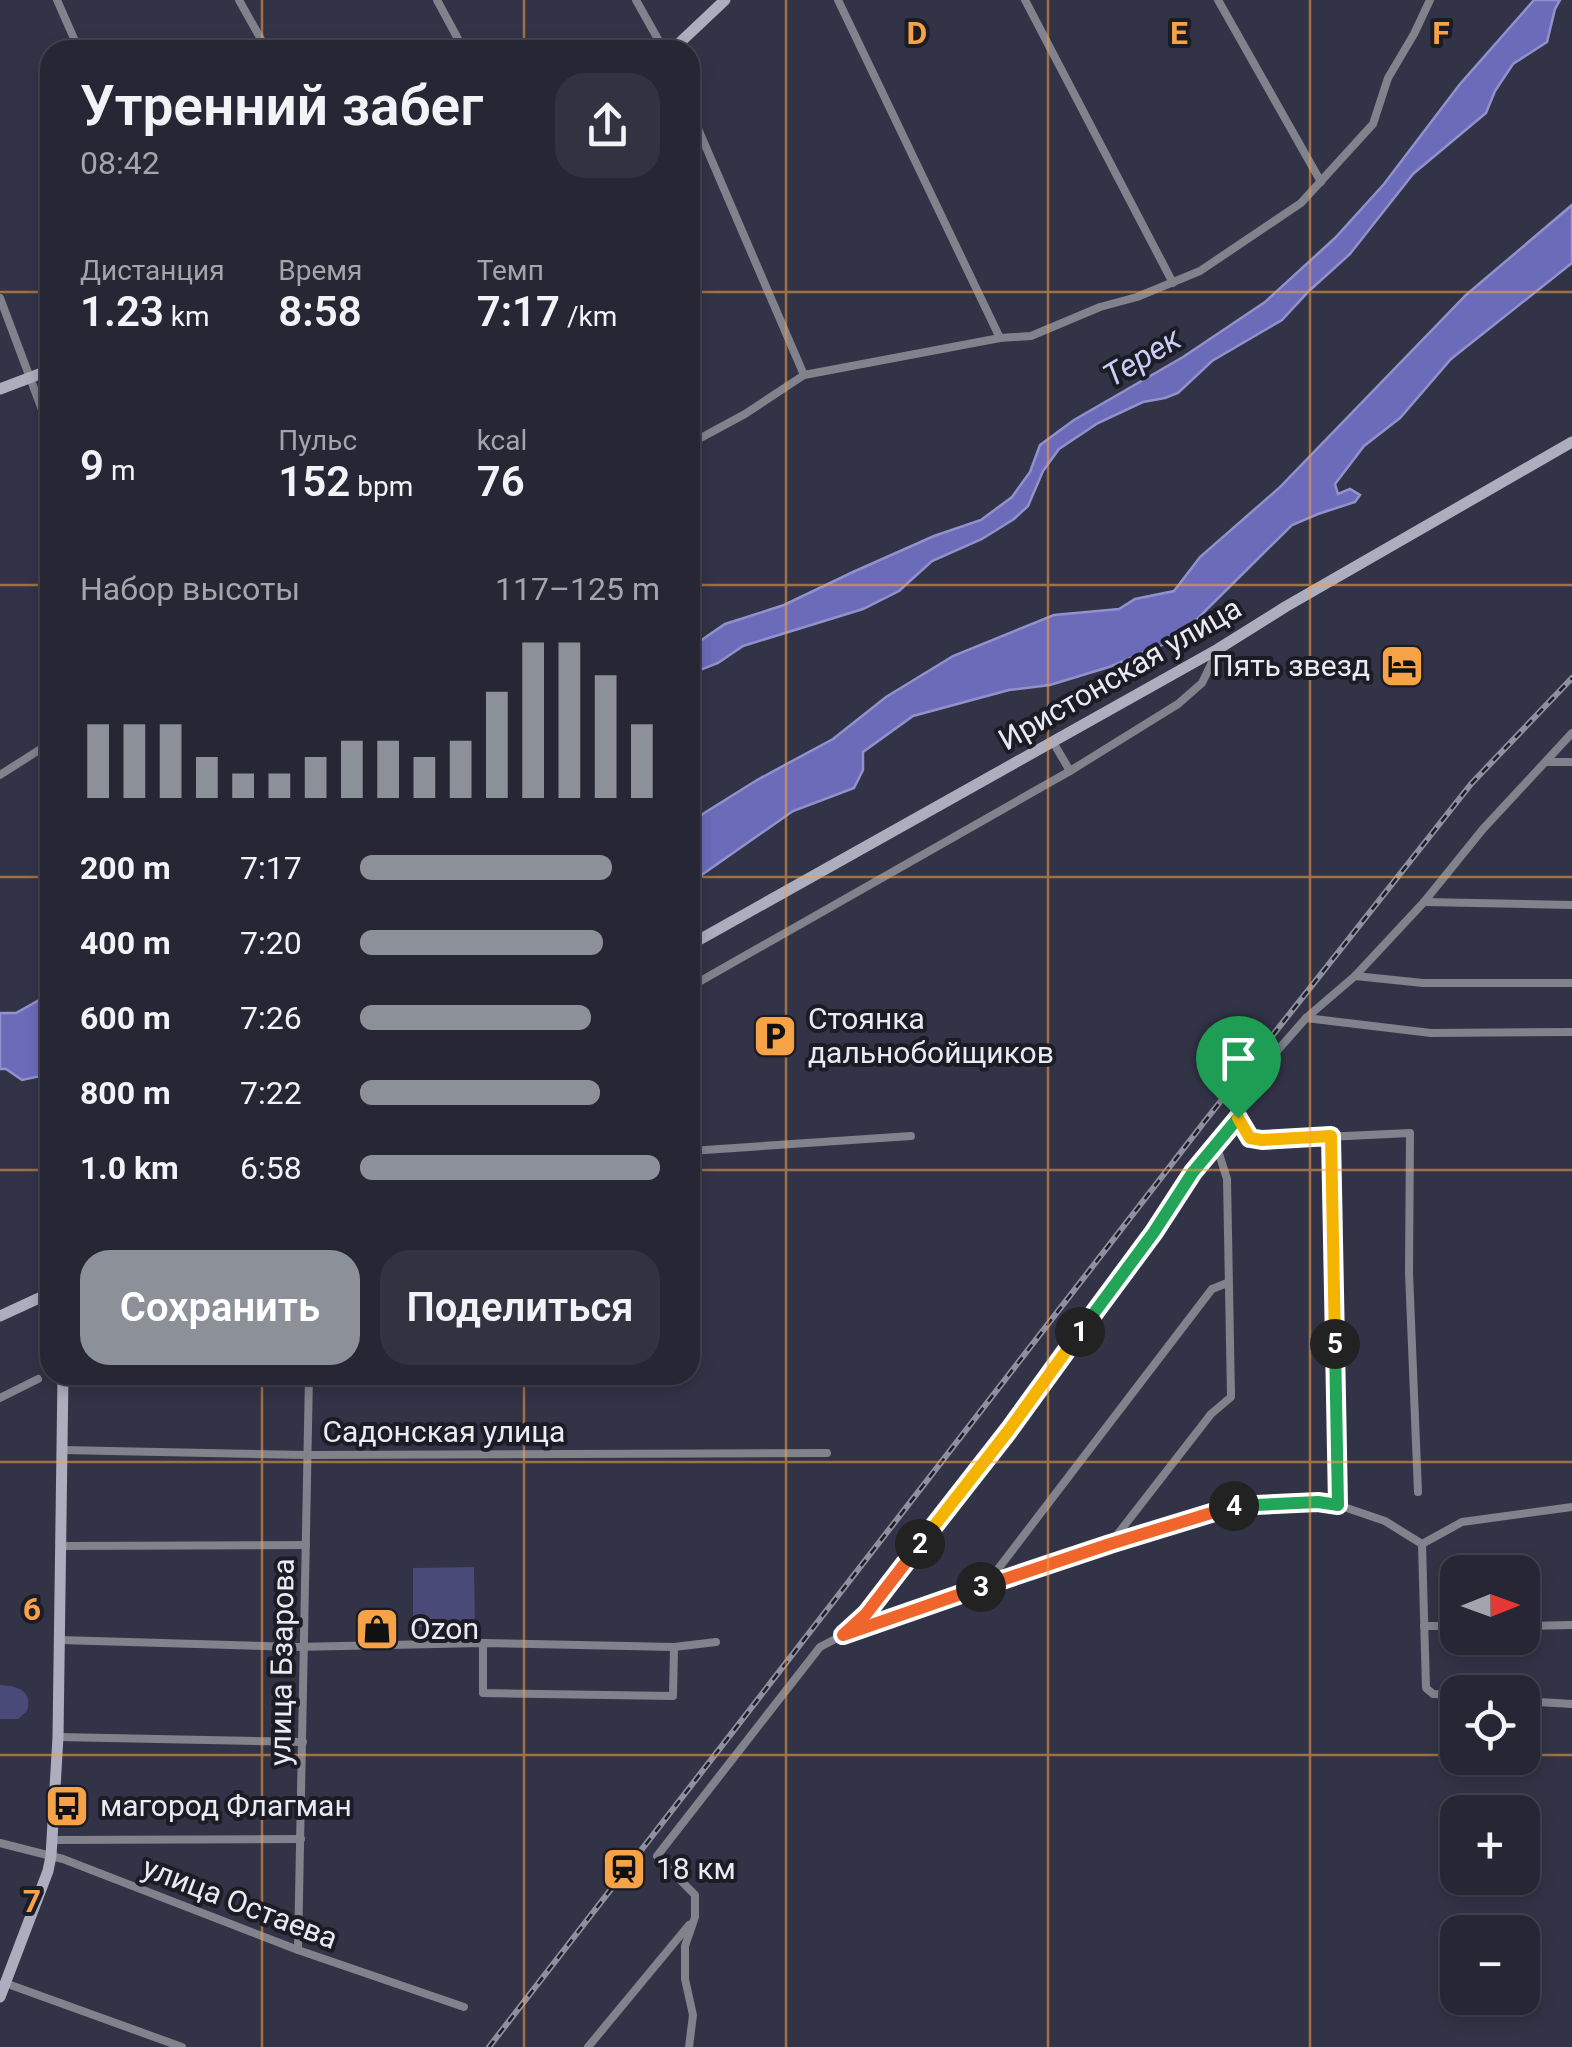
<!DOCTYPE html>
<html lang="ru">
<head>
<meta charset="utf-8">
<style>
	body { margin:0; font-family:Roboto,sans-serif; background:#323240; color:#f1f3f6; height:100vh; display:flex; flex-direction:column; font-size:38px; white-space:nowrap }
	* { box-sizing:border-box; margin:0 }
	p { font-size:32px; color:#a4a5ac }
	.icon { flex:none; width:55px; height:55px; fill:none; stroke:currentColor; stroke-width:2; stroke-linecap:round; stroke-linejoin:round }
	.map { position:relative; flex:1; overflow:hidden }
	.sheet { position:absolute; left:40px; top:40px; width:660px; height:1345px; display:flex; flex-direction:column; background:#262634; border-radius:30px; box-shadow:0 5px 15px #0003,0 0 0 2px #42434f }
	.sheet>* { flex:none }
	.needle { width:65px; rotate:89deg }
	.tools { position:absolute; left:1440px; top:1555px; display:grid; gap:20px }
	.tools a { display:grid; place-items:center; width:100px; height:100px; border-radius:20px; background:#262634; box-shadow:0 5px 15px #0003,0 0 0 2px #42434f; font-size:50px }
	.pin { position:absolute; display:grid; place-items:center; width:85px; height:85px; color:#fff; margin:-102px -42px; border-radius:50% 50% 50% 0; rotate:-45deg; box-shadow:0 0 10px #0007 }
	.pin .icon { rotate:45deg }
	.km { position:absolute; width:50px; height:50px; margin:-25px; border-radius:50%; background:#222; color:#fff; font-size:28px; line-height:50px; text-align:center }
	.round { display:grid; place-items:center; flex:none; width:105px; height:105px; border-radius:30px; background:#323240 }
	.headline { display:flex; align-items:center; justify-content:space-between; height:170px; padding:0 40px }
	h1 { font-size:55px; font-weight:600; line-height:75px }
	.stats { display:grid; grid-template-columns:repeat(3,1fr); gap:15px; height:170px; padding:10px 40px }
	.stats div { display:grid; align-content:center }
	.stats b { font-size:42px; font-weight:600 }
	.stats small { font-size:28px; font-weight:400 }
	.stats p { font-size:28px }
	.chart { height:280px; padding:20px 40px }
	.chart p { display:flex; justify-content:space-between }
	.chart svg { width:100%; height:180px; margin-top:10px; stroke:#8c9099; stroke-width:6 }
	.cta { display:flex; gap:20px; margin-top:auto; padding:20px 40px }
	.cta a { flex:1; height:115px; border-radius:30px; background:#8c9099; color:#fff; font-size:40px; font-weight:600; line-height:115px; text-align:center }
	.cta a+a { background:#323240; color:#f1f3f6 }
	ul { padding:0 40px; list-style:none; font-size:32px }
	li { display:grid; grid-template-columns:160px 120px 1fr; align-items:center; height:75px }
	li i { height:25px; border-radius:12px; background:#8c9099 }
	.map>svg:first-child { display:block }
	.green { fill:#494a78 }
	.water { fill:#6c6bba; stroke:#9291cc; stroke-width:2.5 }
	.lines { fill:none; stroke-linecap:round; stroke-linejoin:round }
	.street { stroke:#81828c; stroke-width:8 }
	.secondary { stroke:#acadbd; stroke-width:11 }
	.rail-casing { stroke:#8f909f; stroke-width:6 }
	.rail { stroke:#1b1c24; stroke-width:2.5; stroke-dasharray:8; stroke-linecap:butt }
	.split-1-casing { stroke:#fff; stroke-width:20 }
	.split-2-casing { stroke:#fff; stroke-width:20 }
	.split-3-casing { stroke:#fff; stroke-width:20 }
	.split-4-casing { stroke:#fff; stroke-width:20 }
	.split-5-casing { stroke:#fff; stroke-width:20 }
	.split-6-casing { stroke:#fff; stroke-width:20 }
	.split-1 { stroke:#22a559; stroke-width:12 }
	.split-2 { stroke:#f5b400; stroke-width:12 }
	.split-3 { stroke:#f0652b; stroke-width:12 }
	.split-4 { stroke:#f0652b; stroke-width:12 }
	.split-5 { stroke:#22a559; stroke-width:12 }
	.split-6 { stroke:#f5b400; stroke-width:12 }
	.grid { fill:none; stroke:#f6a247; stroke-width:2.5; stroke-opacity:0.55 }
	.labels { text-anchor:middle; stroke-width:8; stroke-linejoin:round; paint-order:stroke }
	.poi-label { font-size:30px; fill:#e9eaf6; stroke:#1b1c24; text-anchor:start }
	.street-label { font-size:30px; fill:#e9eaf6; stroke:#1b1c24 }
	.water-label { font-size:32px; font-style:italic; fill:#cbcdf9; stroke:#1b1c24 }
	.grid-label { font-size:32px; text-anchor:middle; font-weight:bold; fill:#f6a247; stroke:#1b1c24; stroke-width:8; stroke-linejoin:round; paint-order:stroke }
</style>
</head>
<body>
<div class="map">
<svg width="1572" height="2047" viewBox="0 0 1572 2047">
	<rect width="100%" height="100%" fill="#323346"/>
	<g class="green">
		<path d="M474,1567l1,60h-62v-59z"/>
		<path d="M0,1685c17,1 33,5 27,26l-9,8h-18z"/>
	</g>
	<g class="water">
		<path d="M1534,0h26l-5,9 -8,33 -34,22 -18,27 -9,22 -73,61 -63,80 -41,37 -27,29 -70,41 -34,32 -13,5 -22,4 -45,21 -39,26 -16,22 -15,35 -14,13 -32,20 -50,22 -33,30 -36,18 -120,37 -25,17 -28,11v-26l35,-24 59,-19 69,-33 81,-36 47,-16 31,-23 18,-25 10,-27 34,-25 109,-63 82,-55 70,-64 49,-54 76,-100z"/>
		<path d="M1572,205v58l-121,96 -51,59 -36,28 -29,38 3,10 12,-5 10,6 -5,7 -37,12 -26,11 -115,114 -68,28 -59,18 -41,5 -96,26 -50,36v18l-9,18 -61,23 -103,72v-61l67,-42 76,-41 53,-42 67,-41 101,-41 65,-6 16,-10 39,-8 26,-34 79,-69 187,-193z"/>
		<path d="M50,994v80l-28,6 -16,-11h-6v-56h16z"/>
	</g>
	<g class="lines">
		<g class="street">
			<path d="M57,0l22,50"/>
			<path d="M239,0l28,50"/>
			<path d="M437,0l27,50"/>
			<path d="M636,0l28,50"/>
			<path d="M838,0l162,338"/>
			<path d="M1025,0l148,283"/>
			<path d="M1218,0l103,182"/>
			<path d="M690,110l114,265"/>
			<path d="M0,298l50,133"/>
			<path d="M690,441h5l50,-27 59,-39 196,-37 31,-2 69,-29 37,-10 63,-26 101,-68 72,-79 15,-46 26,-44 16,-34"/>
			<path d="M1053,742l17,29"/>
			<path d="M1546,762h26"/>
			<path d="M0,775l50,-32"/>
			<path d="M1424,902l148,3"/>
			<path d="M1355,976l68,7h149"/>
			<path d="M690,987l380,-216 108,-67 24,-21 15,-31"/>
			<path d="M1306,1018l125,15 141,-1"/>
			<path d="M1238,1118l13,20 11,2 148,-7 -1,140 9,219"/>
			<path d="M1331,1136l7,369"/>
			<path d="M690,1151l221,-15"/>
			<path d="M0,1398l38,-19"/>
			<path d="M62,1450l246,5 519,-2"/>
			<path d="M1110,1544l101,-130 20,-17 -4,-218 -11,-35"/>
			<path d="M1422,1544l40,-22 110,-15"/>
			<path d="M60,1546l246,-1"/>
			<path d="M985,1586l227,-297 15,-6"/>
			<path d="M1424,1626h34"/>
			<path d="M1522,1626l50,-1"/>
			<path d="M847,1632l19,-18 143,-184 145,-198 39,-60 45,-54 4,-18 13,-24 51,-58 49,-42 69,-74 59,-73 89,-96"/>
			<path d="M60,1640l235,7 188,-4 191,4 42,-5"/>
			<path d="M483,1643v50l190,3 1,-49"/>
			<path d="M1522,1701l50,3"/>
			<path d="M58,1737l245,5"/>
			<path d="M52,1840l249,-1"/>
			<path d="M0,1843l63,16 235,91 166,57"/>
			<path d="M298,1950l11,-575"/>
			<path d="M5,1983l177,64"/>
			<path d="M588,2047l101,-122"/>
			<path d="M689,2047l4,-32 -8,-36v-33l10,-29v-22l-38,-39 163,-209 23,-12 267,-91 130,-40 78,-2 20,3 47,16 37,23 4,144 7,6 25,1"/>
		</g>
		<g class="secondary">
			<path d="M672,50l53,-50"/>
			<path d="M0,389l50,-19"/>
			<path d="M690,945l528,-296 67,-42 287,-165"/>
			<path d="M0,1316l50,-23"/>
			<path d="M0,1997l48,-126 3,-15 7,-119 5,-362"/>
		</g>
		<g class="rail-casing">
			<path id="rail" d="M489,2047l716,-926 266,-337 101,-106"/>
		</g>
		<use href="#rail" class="rail"/>
	</g>
	<g class="lines">
		<g class="split-1-casing">
			<path id="split-1" d="M1080,1332l74,-100 39,-60 45,-54"/>
		</g>
		<g class="split-2-casing">
			<path id="split-2" d="M920,1544l89,-114 71,-98"/>
		</g>
		<g class="split-3-casing">
			<path id="split-3" d="M920,1544l-54,70 -23,21 138,-48"/>
		</g>
		<g class="split-4-casing">
			<path id="split-4" d="M981,1587l129,-43 124,-38"/>
		</g>
		<g class="split-5-casing">
			<path id="split-5" d="M1234,1506l84,-4 20,3 -3,-161"/>
		</g>
		<g class="split-6-casing">
			<path id="split-6" d="M1238,1118l12,20 12,2 69,-4 4,208"/>
		</g>
		<use href="#split-1" class="split-1"/>
		<use href="#split-2" class="split-2"/>
		<use href="#split-3" class="split-3"/>
		<use href="#split-4" class="split-4"/>
		<use href="#split-5" class="split-5"/>
		<use href="#split-6" class="split-6"/>
	</g>
	<path class="grid" d="M262,0v50M524,0v50M786,0v2047M1048,0v2047M1310,0v2047M0,292h50M690,292h882M0,585h50M690,585h882M0,877h50M690,877h882M0,1170h50M690,1170h882M262,1375v672M524,1375v672M0,1462h1572M0,1755h1458M1522,1755h50"/>
	<defs>
		<g id="hotel-square" transform="scale(2.25)"><rect x="-9" y="-9" width="18" height="18" rx="4" fill="#f6a247" stroke="#1b1c24"/><path d="M-6-4.5h1.5V1H6V5H4.5V3h-9V5H-6ZM-4 0a1.8 1.8 0 1 1 3.6 0ZM.5 0V-2.5h3Q6-2.5 6 0Z" fill="#111"/></g>
		<g id="parking-square" transform="scale(2.25)"><rect x="-9" y="-9" width="18" height="18" rx="4" fill="#f6a247" stroke="#1b1c24"/><path d="M-3.5-5.5H1a3.5 3.5 0 0 1 0 7H-1V5.5H-3.5ZM-1-3.4V-.6H.8a1.4 1.4 0 0 0 0-2.8Z" fill="#111"/></g>
		<g id="shop-square" transform="scale(2.25)"><rect x="-9" y="-9" width="18" height="18" rx="4" fill="#f6a247" stroke="#1b1c24"/><path d="M-5-2.5h2.3a2.7 3.5 0 0 1 5.4 0H5L5.5 6h-11ZM-1.5-2.5h3a1.5 2.3 0 0 0-3 0Z" fill="#111"/></g>
		<g id="bus-square" transform="scale(2.25)"><rect x="-9" y="-9" width="18" height="18" rx="4" fill="#f6a247" stroke="#1b1c24"/><path d="M-5-6H5V4H4V6H2V4H-2V6H-4V4H-5ZM-3.5-4V0h7V-4ZM-3.5 1.2v1.5H-2V1.2ZM2 1.2v1.5H3.5V1.2Z" fill="#111"/></g>
		<g id="station-square" transform="scale(2.25)"><rect x="-9" y="-9" width="18" height="18" rx="4" fill="#f6a247" stroke="#1b1c24"/><path d="M-3-6H3Q5-6 5-4V2Q5 4 3 4L4.5 6H3L1.5 4h-3L-3 6H-4.5L-3 4Q-5 4-5 2V-4Q-5-6-3-6ZM-3.5-4v3h7v-3ZM-3.5 1v1.5H-2V1ZM2 1v1.5H3.5V1Z" fill="#111"/></g>
	</defs>
	<g fill-rule="evenodd">
		<use href="#hotel-square" x="1402" y="666"/>
		<use href="#parking-square" x="775" y="1036"/>
		<use href="#shop-square" x="377" y="1629"/>
		<use href="#bus-square" x="67" y="1806"/>
		<use href="#station-square" x="624" y="1869"/>
	</g>
	<g class="labels">
		<g class="poi-label">
			<text x="1370" y="676" text-anchor="end">Пять звезд</text>
			<text x="808" y="1029">Стоянка<tspan x="808" dy="34">дальнобойщиков</tspan></text>
			<text x="410" y="1639">Ozon</text>
			<text x="100" y="1816">магород Флагман</text>
			<text x="656" y="1879">18 км</text>
		</g>
		<g class="street-label">
			<text transform="translate(1120 674) rotate(-30)" y="10">Иристонская улица</text>
			<text x="444" y="1442">Садонская улица</text>
			<text transform="translate(282 1662) rotate(-89)" y="10">улица Бзарова</text>
			<text transform="translate(240 1903) rotate(21)" y="10">улица Остаева</text>
		</g>
		<g class="water-label">
			<text transform="translate(1142 357) rotate(-31)" y="11">Терек</text>
		</g>
	</g>
	<g class="grid-label">
		<text x="917" y="44">D</text>
		<text x="1179" y="44">E</text>
		<text x="1441" y="44">F</text>
		<text x="32" y="1620">6</text>
		<text x="32" y="1912">7</text>
	</g>
</svg>
<div class="tools">
<a><svg class="needle" viewBox="-14 -14 28 28"><path d="M0-13l5 13h-10z" fill="#e53935"/><path d="M0 13l5-13h-10z" fill="#a4a5ac"/></svg></a>
<a><svg class="icon" aria-label="locate" viewBox="0 0 24 24"><circle cx="12" cy="12" r="6"/><path d="M12 2v4M12 18v4M2 12h4M18 12h4"/></svg></a>
<a>+</a>
<a>−</a>
</div>
<div class="pin" style="left:1238px;top:1118px;background:#1e9e55"><svg class="icon" aria-label="arrive" viewBox="0 0 24 24"><path d="M6 21V4h12l-3 4 3 4H6"/></svg></div>
<b class="km" style="left:1080px;top:1332px">1</b>
<b class="km" style="left:920px;top:1544px">2</b>
<b class="km" style="left:981px;top:1587px">3</b>
<b class="km" style="left:1234px;top:1506px">4</b>
<b class="km" style="left:1335px;top:1344px">5</b>
<section class="sheet">
<div class="headline"><div><h1>Утренний забег</h1><p>08:42</p></div><a class="round"><svg class="icon" aria-label="share" viewBox="0 0 24 24"><path d="M12 15V3M7 8l5-5 5 5M5 13v7h14v-7"/></svg></a></div>
<div class="stats">
<div><p>Дистанция</p><b>1.23<small> km</small></b></div>
<div><p>Время</p><b>8:58</b></div>
<div><p>Темп</p><b>7:17<small> /km</small></b></div>
</div>
<div class="stats">
<div><b>9<small> m</small></b></div>
<div><p>Пульс</p><b>152<small> bpm</small></b></div>
<div><p>kcal</p><b>76</b></div>
</div>
<div class="chart"><p><span>Набор высоты</span>117–125 m</p>
<svg viewBox="0 0 160 44" preserveAspectRatio="none"><path d="M5 44V26M15 44V26M25 44V26M35 44V34M45 44V38M55 44V38M65 44V34M75 44V30M85 44V30M95 44V34M105 44V30M115 44V18M125 44V6M135 44V6M145 44V14M155 44V26"/></svg>
</div>
<ul>
<li><b>200 m</b>7:17<i style="width:84%"></i></li>
<li><b>400 m</b>7:20<i style="width:81%"></i></li>
<li><b>600 m</b>7:26<i style="width:77%"></i></li>
<li><b>800 m</b>7:22<i style="width:80%"></i></li>
<li><b>1.0 km</b>6:58<i style="width:100%"></i></li>
</ul>
<div class="cta"><a>Сохранить</a><a>Поделиться</a></div>
</section>
</div>
</body>
</html>
